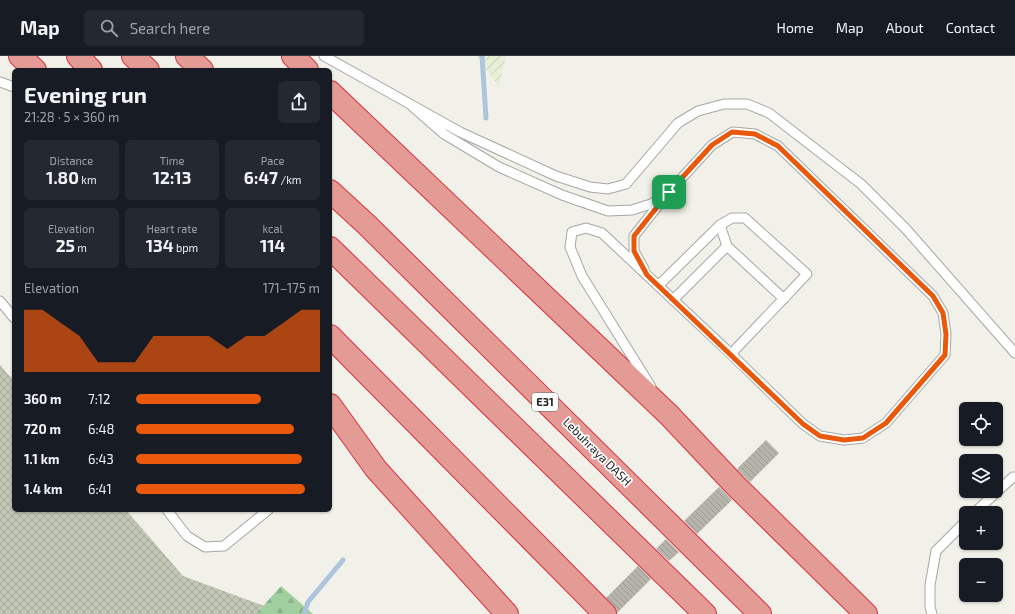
<!DOCTYPE html>
<html lang="en">
<head>
<meta charset="utf-8">
<style>
	body { margin:0; font-family:"Exo 2",sans-serif; background:#242831; color:#f1f3f6; height:100vh; display:flex; flex-direction:column; font-size:15px; white-space:nowrap }
	* { box-sizing:border-box; margin:0 }
	p { font-size:13px; color:#9ea1a6 }
	.icon { flex:none; width:22px; height:22px; fill:none; stroke:currentColor; stroke-width:2; stroke-linecap:round; stroke-linejoin:round }
	.map { position:relative; flex:1; overflow:hidden }
	.details { position:absolute; left:12px; top:12px; width:320px; height:444px; display:flex; flex-direction:column; background:#171b24; border-radius:6px; box-shadow:0 1px 3px #0004 }
	.details>* { flex:none }
	.tools { position:absolute; left:959px; top:346px; display:grid; gap:8px }
	.tools a { display:grid; place-items:center; width:44px; height:44px; border-radius:6px; background:#171b24; box-shadow:0 1px 3px #0004; font-size:20px }
	.pin { position:absolute; display:grid; place-items:center; width:34px; height:34px; color:#fff; margin:-17px; border-radius:8px; box-shadow:0 2px 6px #0006 }
	.round { display:grid; place-items:center; flex:none; width:42px; height:42px; border-radius:6px; background:#242831 }
	.head { display:flex; align-items:center; justify-content:space-between; height:68px; padding:0 12px }
	h1 { font-size:22px; font-weight:700; line-height:30px }
	.metrics { display:grid; grid-template-columns:repeat(3,1fr); gap:6px; height:68px; padding:4px 12px }
	.metrics div { display:grid; align-content:center; border-radius:6px; background:#242831; text-align:center }
	.metrics b { font-size:17px; font-weight:700 }
	.metrics small { font-size:11px; font-weight:400 }
	.metrics p { font-size:11px }
	.chart { height:112px; padding:8px 12px }
	.chart p { display:flex; justify-content:space-between }
	.chart svg { width:100%; height:72px; margin-top:4px; fill:#ea580c; opacity:.7 }
	ul { padding:0 12px; list-style:none; font-size:13px }
	li { display:grid; grid-template-columns:64px 48px 1fr; align-items:center; height:30px }
	li i { height:10px; border-radius:5px; background:#ea580c }
	header { display:flex; align-items:center; gap:24px; box-sizing:border-box; height:56px; padding:0 20px; background:#171b24; border-bottom:1px solid #363941 }
	header strong { font-size:19px }
	nav { display:flex; gap:22px; margin-inline-start:auto; font-size:14px }
	.search { width:280px; height:36px; background:#242831; display:flex; align-items:center; gap:10px; box-sizing:border-box; padding:0 14px; border-radius:6px; color:#9ea1a6; font-size:15px }
	.map>svg:first-child { display:block }
	.construction { fill:url(#construction-cross-hatch) }
	.farmland { fill:url(#farmland-furrows) }
	.forest { fill:url(#forest-firs) }
	.lines { fill:none; stroke-linecap:round; stroke-linejoin:round }
	.stream { stroke:#acc5dd; stroke-width:5 }
	.building { fill:url(#building-back-hatch) }
	.service-casing { stroke:#a6a6a6; stroke-width:11 }
	.motorway-casing { stroke:#d5313f; stroke-width:24 }
	.service { stroke:#fff; stroke-width:9 }
	.motorway { stroke:#e59b95; stroke-width:22 }
	.route-casing { stroke:#fff; stroke-width:8 }
	.route { stroke:#ea580c; stroke-width:5 }
	.labels { text-anchor:middle; stroke-width:3.5; stroke-linejoin:round; paint-order:stroke }
	.shield { fill:#fff; stroke:#646464; stroke-width:1 }
	.shield-label { font-size:11px; font-weight:bold; fill:#222 }
	.street-label { font-size:12px; fill:#222; stroke:#fff }
</style>
</head>
<body>
<header>
<strong>Map</strong>
<div class="search"><svg class="icon" aria-label="search" viewBox="0 0 24 24"><circle cx="10" cy="10" r="6"/><path d="M15 15l6 6"/></svg>Search here</div>
<nav><a>Home</a><a>Map</a><a>About</a><a>Contact</a></nav>
</header>
<div class="map">
<svg width="1015" height="558" viewBox="0 0 1015 558">
	<defs>
		<pattern id="construction-cross-hatch" width="8" height="8" patternUnits="userSpaceOnUse"><rect width="8" height="8" fill="#c2c6b5"/><path d="M0 0l8 8M0 8l8-8" fill="none" stroke="#a6aa9b"/></pattern>
		<pattern id="farmland-furrows" width="10" height="10" patternUnits="userSpaceOnUse"><rect width="10" height="10" fill="#e7efd6"/><path d="M-1 1l2-2M0 10L10 0M9 11l2-2" fill="none" stroke="#c6cdb7"/></pattern>
		<pattern id="forest-firs" width="22" height="20" patternUnits="userSpaceOnUse"><rect width="22" height="20" fill="#a2cfa0"/><path d="M5 1l3.5 6h-7zM16 11l3.5 6h-7z" fill="#8bb18a"/></pattern>
		<pattern id="building-back-hatch" width="6" height="6" patternUnits="userSpaceOnUse"><rect width="6" height="6" fill="#b7b4ac"/><path d="M-1 5l2 2M0 0l6 6M5-1l2 2" fill="none" stroke="#9d9a94"/></pattern>
	</defs>
	<rect width="100%" height="100%" fill="#f2f1e9"/>
	<path class="construction" d="M0,309l14,16v129h112l57,66 103,38h-286z"/>
	<path class="farmland" d="M477,0h29l-7,31z"/>
	<path class="forest" d="M281,530l32,28h-57z"/>
	<g class="lines">
		<g class="stream">
			<path d="M482,0l4,62"/>
			<path d="M304,558l4,-12 35,-42"/>
		</g>
	</g>
	<g class="building">
		<path d="M766,384l13,13 -29,29 -13,-13z"/>
		<path d="M719,431l13,13 -35,34 -13,-13z"/>
		<path d="M666,483l13,13 -10,9 -13,-12z"/>
		<path d="M638,510l13,13 -34,34 -3,-7 -8,-8z"/>
	</g>
	<g class="lines">
		<g class="service-casing">
			<g id="service">
				<path d="M324,0l136,76 96,44 34,11 18,2 18,-5 52,-61 20,-12 26,-7h23l22,9 92,71 45,45 109,124"/>
				<path d="M0,26l14,5"/>
				<path d="M412,50l32,28 55,33 63,28 46,16 24,-1 19,-6 18,-12 43,-47 21,-13 22,2 23,12 155,150 10,17 3,21 -1,21 -59,68 -23,15 -19,2 -24,-4 -17,-12 -72,-70 -129,-121 -16,-5 -14,4 -2,15 12,29 69,111"/>
				<path d="M720,169l7,21 57,53"/>
				<path d="M644,213l-10,-18v-15l30,-38"/>
				<path d="M658,230l62,-61 12,-7h13l62,56 -76,80"/>
				<path d="M673,244l54,-54"/>
				<path d="M0,245l14,17"/>
				<path d="M167,454l20,26 18,11 19,-1 44,-36"/>
				<path d="M974,457l39,-36h2"/>
				<path d="M932,558l-2,-7v-22l6,-34 30,-30"/>
			</g>
		</g>
		<g class="motorway-casing">
			<g id="motorway">
				<path d="M20,0l15,14"/>
				<path d="M78,0l13,14"/>
				<path d="M133,0l15,14"/>
				<path d="M187,0l15,14"/>
				<path d="M293,0l14,14"/>
				<path d="M330,36l339,323 65,69 132,130"/>
				<path d="M330,135l36,33 394,390"/>
				<path d="M330,192l375,366"/>
				<path d="M330,280l275,278"/>
				<path d="M330,349l46,64 131,145"/>
			</g>
		</g>
		<use href="#service" class="service"/>
		<use href="#motorway" class="motorway"/>
	</g>
	<g class="lines">
		<g class="route-casing">
			<path id="route" d="M732,76l23,2 23,12 155,150 10,17 3,21 -1,21 -59,68 -23,15 -19,2 -24,-4 -17,-12 -156,-149 -13,-24v-15l35,-44 43,-47z"/>
		</g>
		<use href="#route" class="route"/>
	</g>
	<g class="labels">
		<rect class="shield" x="532" y="337" width="26" height="18" rx="3"/>
		<g class="shield-label">
			<text x="545" y="350">E31</text>
		</g>
		<g class="street-label">
			<text transform="translate(597 396) rotate(45)" y="4">Lebuhraya DASH</text>
		</g>
	</g>
</svg>
<div class="tools">
<a><svg class="icon" aria-label="locate" viewBox="0 0 24 24"><circle cx="12" cy="12" r="6"/><path d="M12 2v4M12 18v4M2 12h4M18 12h4"/></svg></a>
<a><svg class="icon" aria-label="layers" viewBox="0 0 24 24"><path d="M12 4l9 5-9 5-9-5zM3 14l9 5 9-5"/></svg></a>
<a>+</a>
<a>−</a>
</div>
<div class="pin" style="left:669px;top:136px;background:#1e9e55"><svg class="icon" aria-label="arrive" viewBox="0 0 24 24"><path d="M6 21V4h12l-3 4 3 4H6"/></svg></div>
<section class="details">
<div class="head"><div><h1>Evening run</h1><p>21:28 · 5 × 360 m</p></div><a class="round"><svg class="icon" aria-label="share" viewBox="0 0 24 24"><path d="M12 15V3M7 8l5-5 5 5M5 13v7h14v-7"/></svg></a></div>
<div class="metrics">
<div><p>Distance</p><b>1.80<small> km</small></b></div>
<div><p>Time</p><b>12:13</b></div>
<div><p>Pace</p><b>6:47<small> /km</small></b></div>
</div>
<div class="metrics">
<div><p>Elevation</p><b>25<small> m</small></b></div>
<div><p>Heart rate</p><b>134<small> bpm</small></b></div>
<div><p>kcal</p><b>114</b></div>
</div>
<div class="chart"><p><span>Elevation</span>171–175 m</p>
<svg viewBox="0 0 160 44" preserveAspectRatio="none"><path d="M0 44V6L10 6L20 14L30 22L40 38L50 38L60 38L70 22L80 22L90 22L100 22L110 30L120 22L130 22L140 14L150 6L160 6V44z"/></svg>
</div>
<ul>
<li><b>360 m</b>7:12<i style="width:68%"></i></li>
<li><b>720 m</b>6:48<i style="width:86%"></i></li>
<li><b>1.1 km</b>6:43<i style="width:90%"></i></li>
<li><b>1.4 km</b>6:41<i style="width:92%"></i></li>
</ul>
</section>
</div>
</body>
</html>
